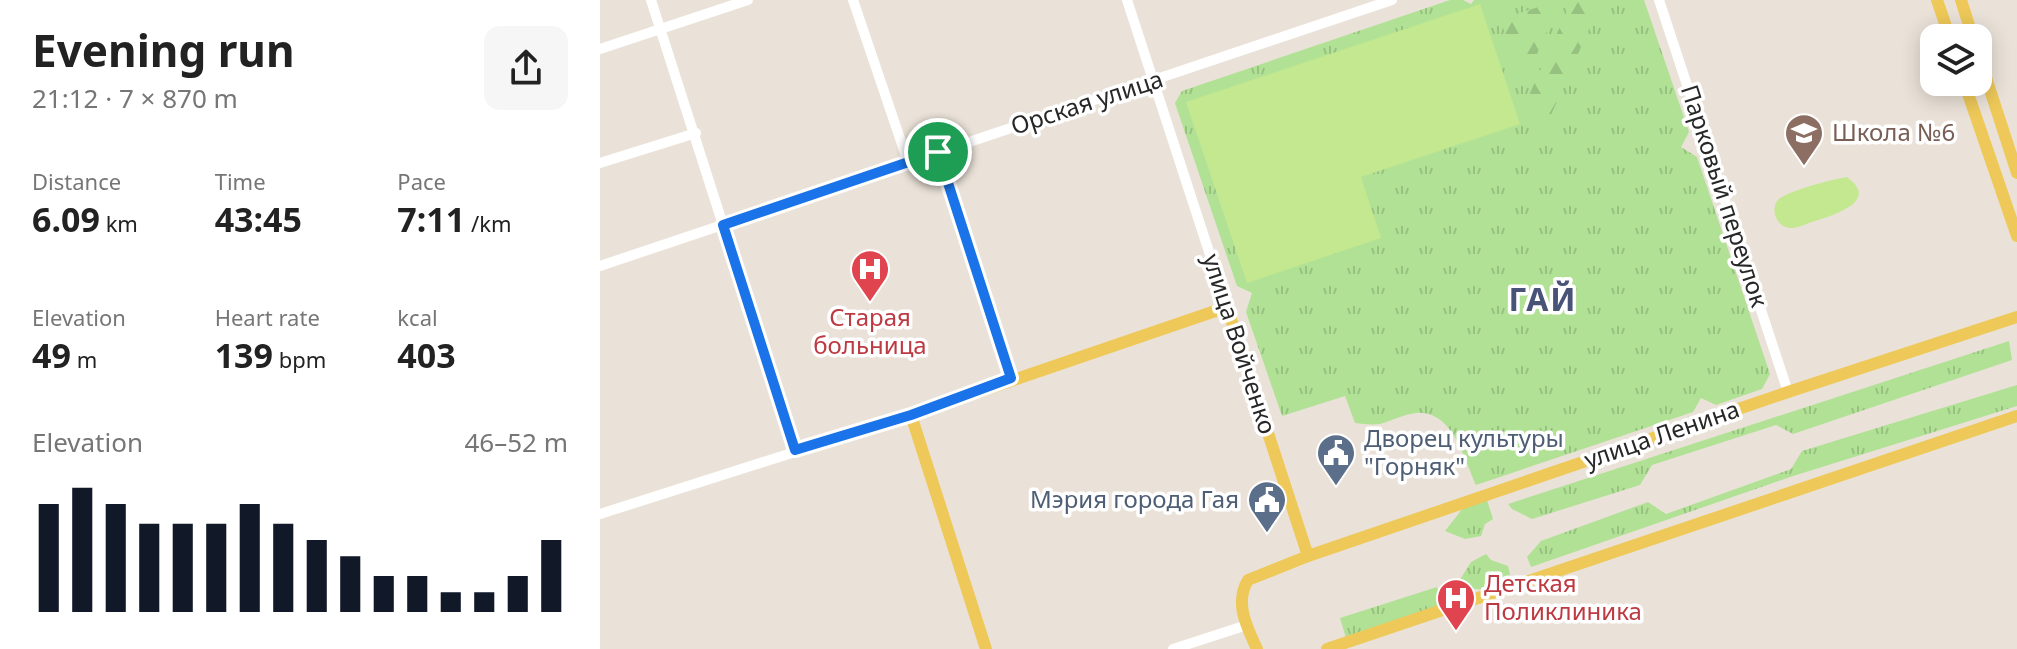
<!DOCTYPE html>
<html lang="en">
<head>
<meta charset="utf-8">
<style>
	body { margin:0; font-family:"Noto Sans",sans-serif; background:#f6f6f6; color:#222; height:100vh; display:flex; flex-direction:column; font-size:30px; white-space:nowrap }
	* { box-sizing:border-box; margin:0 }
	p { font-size:26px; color:#767676 }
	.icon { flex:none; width:44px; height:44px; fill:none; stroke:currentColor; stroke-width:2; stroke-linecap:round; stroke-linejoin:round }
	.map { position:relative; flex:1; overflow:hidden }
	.side { display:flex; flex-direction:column; background:#fff; width:600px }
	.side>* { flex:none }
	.buttons { position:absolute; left:1320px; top:24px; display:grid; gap:16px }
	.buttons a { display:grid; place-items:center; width:72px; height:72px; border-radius:16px; background:#fff; box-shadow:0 4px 20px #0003; font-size:40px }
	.pin { position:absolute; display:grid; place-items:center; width:68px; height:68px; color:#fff; margin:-34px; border:4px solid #fff; border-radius:50%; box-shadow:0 2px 8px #0007 }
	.round { display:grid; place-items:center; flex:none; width:84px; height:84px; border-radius:16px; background:#f6f6f6 }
	.headline { display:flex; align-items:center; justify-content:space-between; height:136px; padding:0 32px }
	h1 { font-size:44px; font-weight:700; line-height:60px }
	.metrics { display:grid; grid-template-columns:repeat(3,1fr); gap:12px; height:136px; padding:8px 32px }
	.metrics div { display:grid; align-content:center }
	.metrics b { font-size:34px; font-weight:700 }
	.metrics small { font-size:22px; font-weight:400 }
	.metrics p { font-size:22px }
	.chart { height:224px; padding:16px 32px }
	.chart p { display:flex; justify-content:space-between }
	.chart svg { width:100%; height:144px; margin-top:8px; stroke:#111827; stroke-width:6 }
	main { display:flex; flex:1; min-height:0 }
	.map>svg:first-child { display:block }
	.grass { fill:url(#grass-tufts) }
	.forest { fill:url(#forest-firs) }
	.pitch { fill:#c4e890 }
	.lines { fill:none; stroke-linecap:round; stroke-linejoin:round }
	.minor { stroke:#fff; stroke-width:10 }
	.major { stroke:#eec959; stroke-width:12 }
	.route-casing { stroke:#fff; stroke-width:16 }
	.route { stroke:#1a73e8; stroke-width:10 }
	.labels { text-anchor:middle; stroke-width:7; stroke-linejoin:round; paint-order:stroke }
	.street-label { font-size:24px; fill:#272727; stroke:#fff }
	.education-label { font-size:24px; fill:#785e54; stroke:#fff; text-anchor:start }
	.health-label { font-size:24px; fill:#be3a42; stroke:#fff }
	.service-label { font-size:24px; fill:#4e5e75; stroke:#fff; text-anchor:start }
	.district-label { font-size:32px; font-weight:bold; letter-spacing:2px; fill:#495277; stroke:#fff }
</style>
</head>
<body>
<main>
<section class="side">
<div class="headline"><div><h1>Evening run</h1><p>21:12 · 7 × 870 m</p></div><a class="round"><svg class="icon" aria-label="share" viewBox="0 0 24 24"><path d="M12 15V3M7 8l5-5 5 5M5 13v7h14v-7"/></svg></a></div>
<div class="metrics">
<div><p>Distance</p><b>6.09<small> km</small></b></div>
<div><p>Time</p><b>43:45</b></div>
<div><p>Pace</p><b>7:11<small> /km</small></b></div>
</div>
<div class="metrics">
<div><p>Elevation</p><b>49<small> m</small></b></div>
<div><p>Heart rate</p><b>139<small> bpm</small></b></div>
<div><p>kcal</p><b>403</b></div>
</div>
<div class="chart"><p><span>Elevation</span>46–52 m</p>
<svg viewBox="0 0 160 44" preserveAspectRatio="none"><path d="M5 44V11M15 44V6M25 44V11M35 44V17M45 44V17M55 44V17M65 44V11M75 44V17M85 44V22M95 44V27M105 44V33M115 44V33M125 44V38M135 44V38M145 44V33M155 44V22"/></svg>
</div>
</section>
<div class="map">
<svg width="1417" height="649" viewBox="0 0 1417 649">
	<defs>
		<pattern id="grass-tufts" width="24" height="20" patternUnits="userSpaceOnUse" patternTransform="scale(2)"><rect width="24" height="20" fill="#b0e194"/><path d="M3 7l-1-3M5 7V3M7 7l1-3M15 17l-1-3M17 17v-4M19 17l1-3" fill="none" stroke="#97c180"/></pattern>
		<pattern id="forest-firs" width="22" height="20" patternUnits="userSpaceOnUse" patternTransform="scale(2)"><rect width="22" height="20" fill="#b0e194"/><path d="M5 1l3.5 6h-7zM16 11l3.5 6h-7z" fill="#97c180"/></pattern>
	</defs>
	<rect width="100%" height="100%" fill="#eae2d8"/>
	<g class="grass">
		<path d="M850,0h13l8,4 3,-4h170l45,132 -8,15 16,10 73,217 -8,15 -46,16 -15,-7 -8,14 -217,73c-12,-26 -23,-75 -60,-72 -12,1 -25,8 -36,11 -8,1 -17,0 -25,-1l-10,-27 -63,20 -36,-104 6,-19 -15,-7 -62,-183 7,-12z"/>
		<path d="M1409,341l3,19 -219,74 -17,-9 -124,40 -12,20 -108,34 -20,-10 -4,-5z"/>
		<path d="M1417,385v21l-227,71 -259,90 -4,-10 14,-16 107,-39 18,12 125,-45 11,-18z"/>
		<path d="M887,500l6,19 -8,5 -4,12 -16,3 -20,-8 18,-23z"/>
		<path d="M886,554l5,6 17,6 4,17 -22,8 -27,-4 -4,-6 12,-19z"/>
		<path d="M837,587l5,18 -96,33 -6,-20z"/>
	</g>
	<g class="forest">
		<path d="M961,0l-38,85 -23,-66z"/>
		<path d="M972,0h30l-52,117 -3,5 -7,1 -11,-8 -3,-13z"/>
	</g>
	<g class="pitch">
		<path d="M880,4l40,120 -159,53 20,61 -134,45 -61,-181z"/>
		<path d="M1247,177c36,26 -20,40 -38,46 -5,2 -12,5 -17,5 -14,0 -22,-15 -15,-27 8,-10 57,-22 70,-24z"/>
	</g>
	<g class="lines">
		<g class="minor">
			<path d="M51,0l144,450"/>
			<path d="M253,0l55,162"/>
			<path d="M527,0l100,307"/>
			<path d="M1059,0l129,392"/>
			<path d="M0,49l148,-49"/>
			<path d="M338,152l73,226"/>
			<path d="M0,163l96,-30"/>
			<path d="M0,266l792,-266"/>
			<path d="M0,514l311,-99"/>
			<path d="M573,649l74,-24"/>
		</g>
		<g class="major">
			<path d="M1337,0l13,38"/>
			<path d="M1361,0l12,38"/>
			<path d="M1378,53l39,120"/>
			<path d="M1364,82l53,154"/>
			<path d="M386,649l-75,-234 316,-108 81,249"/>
			<path d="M657,649c-10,-22 -23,-46 -9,-69l60,-24 480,-164 229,-75"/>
			<path d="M727,649l690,-233"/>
		</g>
	</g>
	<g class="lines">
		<g class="route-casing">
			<path id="route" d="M338,152l73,226 -100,37 -116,35 -72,-225z"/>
		</g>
		<use href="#route" class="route"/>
	</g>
	<defs>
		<g id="school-pin" transform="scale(2)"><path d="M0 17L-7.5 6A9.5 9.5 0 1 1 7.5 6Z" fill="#8d6e63" stroke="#fff"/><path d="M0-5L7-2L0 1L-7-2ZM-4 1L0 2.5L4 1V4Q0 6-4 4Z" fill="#fff"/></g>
		<g id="hospital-pin" transform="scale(2)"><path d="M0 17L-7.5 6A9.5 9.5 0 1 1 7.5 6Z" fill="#e0444e" stroke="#fff"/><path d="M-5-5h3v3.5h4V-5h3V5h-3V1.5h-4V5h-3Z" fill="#fff"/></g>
		<g id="civic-pin" transform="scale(2)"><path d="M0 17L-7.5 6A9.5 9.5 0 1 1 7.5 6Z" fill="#5c6f8a" stroke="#fff"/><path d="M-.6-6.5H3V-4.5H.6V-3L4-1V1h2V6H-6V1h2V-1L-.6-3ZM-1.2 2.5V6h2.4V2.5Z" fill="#fff"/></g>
	</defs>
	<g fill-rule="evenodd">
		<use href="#school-pin" x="1204" y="133"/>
		<use href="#hospital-pin" x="270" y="269"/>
		<use href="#civic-pin" x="736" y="453"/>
		<use href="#civic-pin" x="667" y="500"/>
		<use href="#hospital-pin" x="856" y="598"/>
	</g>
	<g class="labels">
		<g class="street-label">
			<text transform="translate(487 103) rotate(-18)" y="8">Орская улица</text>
			<text transform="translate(1124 196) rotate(72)" y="8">Парковый переулок</text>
			<text transform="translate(639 344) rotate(72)" y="8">улица Войченко</text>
			<text transform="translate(1062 435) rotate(-19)" y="8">улица Ленина</text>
		</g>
		<g class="education-label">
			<text x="1232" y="141">Школа №6</text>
		</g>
		<g class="health-label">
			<text x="270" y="326">Старая<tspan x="270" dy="28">больница</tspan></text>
			<text x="884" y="592" text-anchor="start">Детская<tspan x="884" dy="28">Поликлиника</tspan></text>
		</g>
		<g class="service-label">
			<text x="764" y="447">Дворец культуры<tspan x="764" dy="28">"Горняк"</tspan></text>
			<text x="639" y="508" text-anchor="end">Мэрия города Гая</text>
		</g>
		<g class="district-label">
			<text x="943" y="311">ГАЙ</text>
		</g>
	</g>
</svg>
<div class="buttons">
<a><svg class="icon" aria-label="layers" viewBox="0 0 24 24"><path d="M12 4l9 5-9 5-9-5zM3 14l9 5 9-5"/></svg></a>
</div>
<div class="pin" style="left:338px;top:152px;background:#1e9e55"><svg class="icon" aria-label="arrive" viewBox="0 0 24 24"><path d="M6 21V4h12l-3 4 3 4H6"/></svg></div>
</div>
</main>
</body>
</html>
